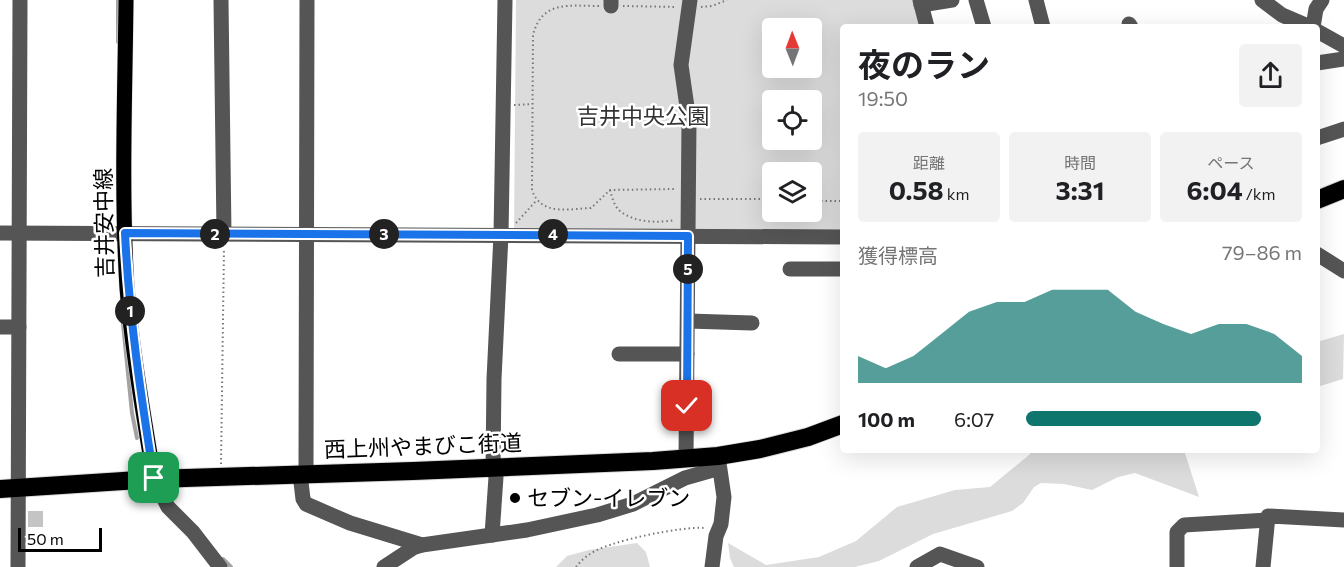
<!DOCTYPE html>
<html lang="ja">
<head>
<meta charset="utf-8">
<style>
	body { margin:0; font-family:Commissioner,"Noto Sans JP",sans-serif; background:#f2f2f2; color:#202124; height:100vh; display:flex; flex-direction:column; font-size:22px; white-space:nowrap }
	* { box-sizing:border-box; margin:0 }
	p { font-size:20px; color:#757577 }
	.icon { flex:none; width:33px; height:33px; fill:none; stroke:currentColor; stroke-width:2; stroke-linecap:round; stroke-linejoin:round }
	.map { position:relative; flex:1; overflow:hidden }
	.panel { position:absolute; left:840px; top:24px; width:480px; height:429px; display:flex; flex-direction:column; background:#fff; border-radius:6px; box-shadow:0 6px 24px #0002 }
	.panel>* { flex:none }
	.needle { width:39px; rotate:359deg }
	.buttons { position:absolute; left:762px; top:18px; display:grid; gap:12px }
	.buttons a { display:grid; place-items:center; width:60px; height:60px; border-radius:6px; background:#fff; box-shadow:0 6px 24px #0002; font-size:30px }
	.scale { position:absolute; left:18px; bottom:15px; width:84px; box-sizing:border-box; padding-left:6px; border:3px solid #000; border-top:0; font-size:16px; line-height:21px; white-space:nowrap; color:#000; -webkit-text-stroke:4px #fff; paint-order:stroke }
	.pin { position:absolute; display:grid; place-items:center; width:51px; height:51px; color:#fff; margin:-26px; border-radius:12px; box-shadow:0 3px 9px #0006 }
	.km { position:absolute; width:30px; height:30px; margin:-15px; border-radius:50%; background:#222; color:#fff; font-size:16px; line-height:30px; text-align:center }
	.round { display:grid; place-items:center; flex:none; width:63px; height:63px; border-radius:6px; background:#f2f2f2 }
	.summary { display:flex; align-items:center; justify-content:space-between; height:102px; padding:0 18px }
	h1 { font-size:33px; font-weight:700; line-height:45px }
	.figures { display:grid; grid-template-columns:repeat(3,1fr); gap:9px; height:102px; padding:6px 18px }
	.figures div { display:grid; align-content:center; border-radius:6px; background:#f2f2f2; text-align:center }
	.figures b { font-size:26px; font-weight:700 }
	.figures small { font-size:16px; font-weight:400 }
	.figures p { font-size:16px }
	.chart { height:168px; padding:12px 18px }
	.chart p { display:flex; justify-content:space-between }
	.chart svg { width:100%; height:108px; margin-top:6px; fill:#0f766e; opacity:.7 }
	ul { padding:0 18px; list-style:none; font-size:20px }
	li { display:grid; grid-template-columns:96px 72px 1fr; align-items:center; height:45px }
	li i { height:15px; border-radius:8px; background:#0f766e }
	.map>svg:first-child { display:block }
	.green { fill:#dcdcdc; fill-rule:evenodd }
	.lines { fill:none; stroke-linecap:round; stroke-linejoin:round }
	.stream { stroke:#a3a3a3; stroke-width:4 }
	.building { fill:#c4c4c4 }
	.major-casing { stroke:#dbdbdb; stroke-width:16 }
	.highway-casing { stroke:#dbdbdb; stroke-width:20 }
	.path { stroke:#777; stroke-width:2; stroke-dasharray:1.5 3; stroke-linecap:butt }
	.minor { stroke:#555; stroke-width:15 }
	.major { stroke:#000; stroke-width:15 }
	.highway { stroke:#000; stroke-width:18 }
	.route-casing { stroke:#fff; stroke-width:12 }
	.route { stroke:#1a73e8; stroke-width:8 }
	.poi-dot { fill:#000; stroke:#fff; stroke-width:2 }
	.labels { text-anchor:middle; stroke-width:5; stroke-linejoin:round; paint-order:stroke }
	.park-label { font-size:22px; fill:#333; stroke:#fff }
	.street-label { font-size:22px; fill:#000; stroke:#fff }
	.poi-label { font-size:22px; fill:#000; stroke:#fff; text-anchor:start }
</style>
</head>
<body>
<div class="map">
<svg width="1344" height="567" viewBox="0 0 1344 567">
	<rect width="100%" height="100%" fill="#fff"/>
	<g class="green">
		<path d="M516,0h399l8,27h-80v206l-329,-2zM772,28h40v40h-40zM772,100h40v40h-40zM772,172h40v40h-40z"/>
		<path d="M1344,334l-1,45 -26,8v-45z"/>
		<path d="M1033,450h151l15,47 -64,-24 -17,4 -26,13 -28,-6 -23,-1 -7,4 -11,16 -11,8 -79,23 -54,27 -24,6h-121l-4,-9 -2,-15 38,22 53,-8 37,-16 41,-34 58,-17 35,-3 39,-32z"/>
		<path d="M637,543l9,9 4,15h-94l11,-11 22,-6z"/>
	</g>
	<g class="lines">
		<g class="stream">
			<path d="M118,42v-42"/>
			<path d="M121,304l11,109 5,25"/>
			<path d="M223,559l8,8"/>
		</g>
	</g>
	<rect class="building" x="28" y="511" width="15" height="16"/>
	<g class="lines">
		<g class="major-casing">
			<path id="major" d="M126,0c-1,96 -5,193 1,288 5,64 17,128 27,191"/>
		</g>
		<g class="highway-casing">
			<g id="highway">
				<path d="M1317,200l27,-11"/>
				<path d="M0,489l154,-10 259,-8 240,-10 65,-5 42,-7 48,-12 35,-13"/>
			</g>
		</g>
		<g class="path">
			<path d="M599,6c-30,0 -57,-6 -66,29l-1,155c9,26 36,19 59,18l19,-18 66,-1"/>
			<path d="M623,6l54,1"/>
			<path d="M701,7l11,-1 15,-6"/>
			<path d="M514,105l18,-1"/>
			<path d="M610,190c2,7 4,16 10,21 15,12 38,12 55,9"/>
			<path d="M700,199h72"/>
			<path d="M812,201h31"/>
			<path d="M516,223l20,-22"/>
			<path d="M221,464l3,-216"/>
			<path d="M576,567c4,-5 9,-10 14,-13 18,-13 92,-28 115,-26"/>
		</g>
		<g class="minor">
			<path d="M221,0l3,234"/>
			<path d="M611,0v6"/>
			<path d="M920,0l7,27"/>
			<path d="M976,0l8,27"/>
			<path d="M1036,0l7,27"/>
			<path d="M1262,0l20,15 28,12"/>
			<path d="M921,5l31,-5"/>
			<path d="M1129,24l2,3"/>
			<path d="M1313,27l3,-18 6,-9"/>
			<path d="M1317,31l27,15"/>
			<path d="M1317,63l27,-4"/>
			<path d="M1317,138l27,-9"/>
			<path d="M0,233l843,4"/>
			<path d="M1317,254l27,17"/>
			<path d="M790,269h53"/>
			<path d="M688,321l64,2"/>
			<path d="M0,327h19"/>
			<path d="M619,354h68"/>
			<path d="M686,459l3,-338 -8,-56 9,-65"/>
			<path d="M306,473l1,-473"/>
			<path d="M300,474l3,25 3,5 44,19 72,22"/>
			<path d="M154,479l14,28 25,25 27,35"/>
			<path d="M492,535l4,-58 -3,-9 1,-89 7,-144 4,-235"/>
			<path d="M18,567l2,-567"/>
			<path d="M384,567l29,-19 9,-3 105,-15 70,-15 36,-11 52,-26 28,-8"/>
			<path d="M712,567l4,-31 5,-12 3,-27 -6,-41"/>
			<path d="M917,567l23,-13 37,13"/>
			<path d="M1177,567v-35l7,-7 84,-5"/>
			<path d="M1263,567l5,-51 76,4"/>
		</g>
		<use href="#major" class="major"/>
		<use href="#highway" class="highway"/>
	</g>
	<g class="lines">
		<g class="route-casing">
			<path id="route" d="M154,478c-13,-81 -25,-162 -29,-245l563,3 -1,170"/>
		</g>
		<use href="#route" class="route"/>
	</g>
	<circle class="poi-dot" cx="515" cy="498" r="6"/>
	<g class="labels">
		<g class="park-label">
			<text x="643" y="124">吉井中央公園</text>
		</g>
		<g class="street-label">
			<text transform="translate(104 223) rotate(-91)" y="8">吉井安中線</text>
			<text transform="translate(423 446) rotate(-2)" y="8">西上州やまびこ街道</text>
		</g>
		<g class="poi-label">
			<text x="527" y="506">セブン-イレブン</text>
		</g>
	</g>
</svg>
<div class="buttons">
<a><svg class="needle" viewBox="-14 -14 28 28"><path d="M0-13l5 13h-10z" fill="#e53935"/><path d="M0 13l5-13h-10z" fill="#757577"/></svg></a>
<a><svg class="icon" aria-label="locate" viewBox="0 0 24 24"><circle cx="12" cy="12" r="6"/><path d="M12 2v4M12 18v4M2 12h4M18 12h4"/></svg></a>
<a><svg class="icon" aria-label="layers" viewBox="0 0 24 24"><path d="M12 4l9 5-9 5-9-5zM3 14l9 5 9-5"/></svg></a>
</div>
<div class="scale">50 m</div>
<div class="pin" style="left:154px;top:478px;background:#1e9e55"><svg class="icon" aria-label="arrive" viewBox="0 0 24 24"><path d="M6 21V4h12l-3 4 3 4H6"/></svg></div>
<div class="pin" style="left:687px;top:406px;background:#d93025"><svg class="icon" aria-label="check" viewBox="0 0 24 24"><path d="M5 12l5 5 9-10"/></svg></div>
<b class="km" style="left:130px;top:311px">1</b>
<b class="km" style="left:215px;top:234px">2</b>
<b class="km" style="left:384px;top:234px">3</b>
<b class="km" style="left:553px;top:234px">4</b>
<b class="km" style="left:688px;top:269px">5</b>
<section class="panel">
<div class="summary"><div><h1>夜のラン</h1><p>19:50</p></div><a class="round"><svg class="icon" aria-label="share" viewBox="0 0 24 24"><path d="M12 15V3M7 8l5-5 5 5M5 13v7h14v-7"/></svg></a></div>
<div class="figures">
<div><p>距離</p><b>0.58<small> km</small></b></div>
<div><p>時間</p><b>3:31</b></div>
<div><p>ペース</p><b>6:04<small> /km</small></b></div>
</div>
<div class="chart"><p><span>獲得標高</span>79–86 m</p>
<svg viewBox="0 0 160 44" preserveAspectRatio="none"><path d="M0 44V33L10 38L20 33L30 24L40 15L50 11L60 11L70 6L80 6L90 6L100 15L110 20L120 24L130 20L140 20L150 24L160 33V44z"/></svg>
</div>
<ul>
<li><b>100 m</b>6:07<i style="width:85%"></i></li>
</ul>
</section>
</div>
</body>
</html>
